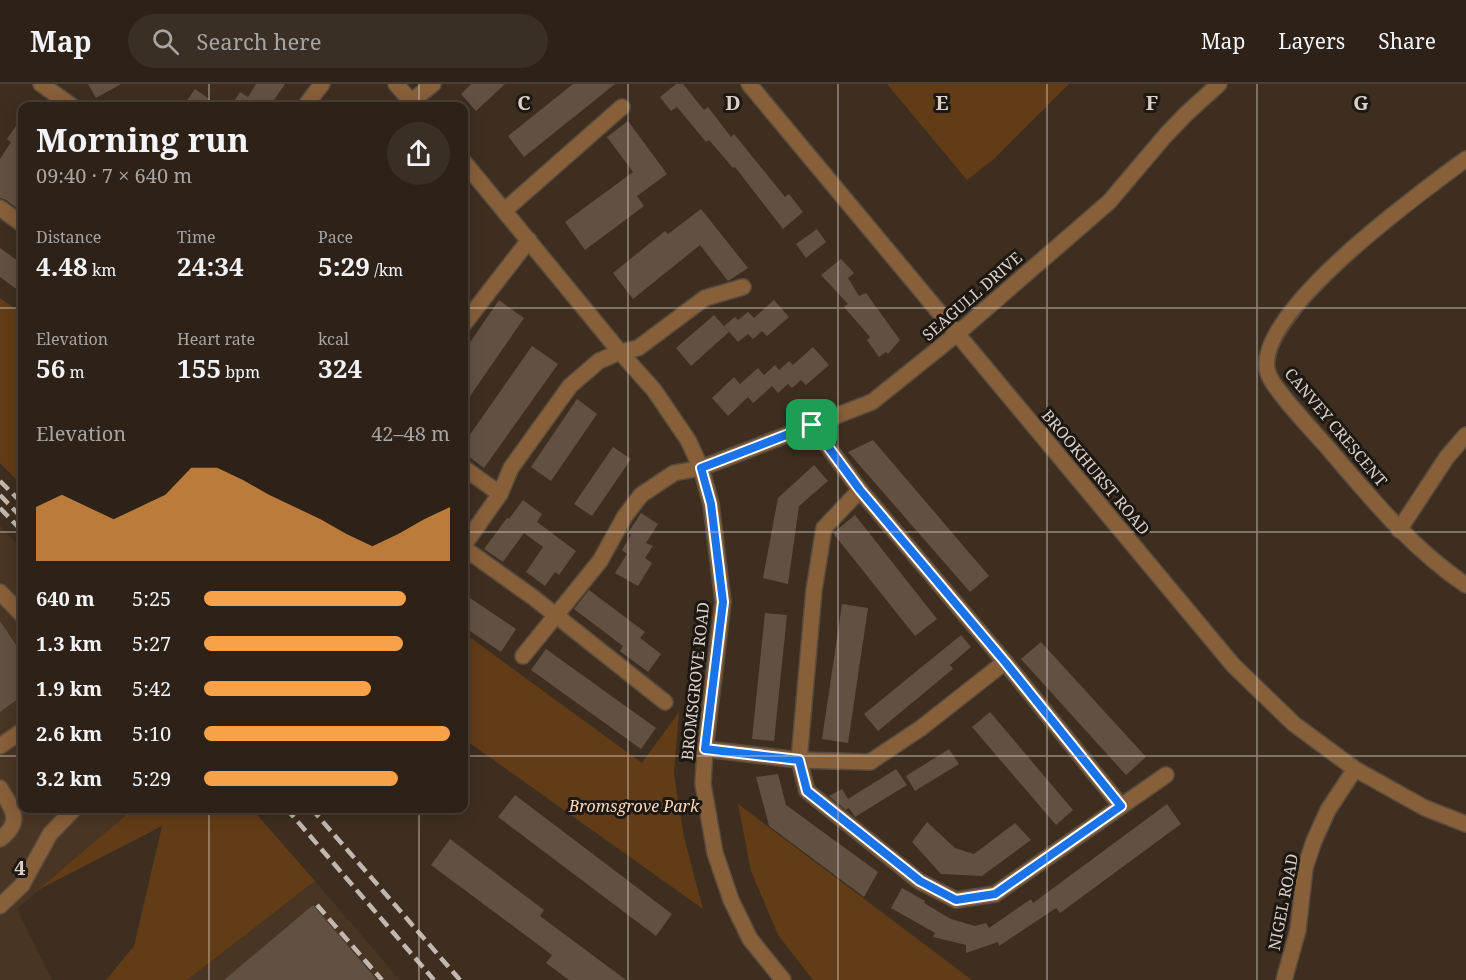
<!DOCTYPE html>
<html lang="en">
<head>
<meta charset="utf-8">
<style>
	body { margin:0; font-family:"Noto Serif",serif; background:#3a2f25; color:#f1f3f6; height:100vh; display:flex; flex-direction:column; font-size:22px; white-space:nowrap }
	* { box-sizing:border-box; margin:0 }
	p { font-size:20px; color:#a7a4a2 }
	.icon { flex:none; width:33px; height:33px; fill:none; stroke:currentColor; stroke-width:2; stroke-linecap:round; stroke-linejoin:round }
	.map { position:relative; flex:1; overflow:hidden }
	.side { position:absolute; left:18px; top:18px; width:450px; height:711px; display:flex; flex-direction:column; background:#2e2218; border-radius:12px; box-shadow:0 3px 15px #0003,0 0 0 2px #493f37 }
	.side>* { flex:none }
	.pin { position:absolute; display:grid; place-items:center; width:51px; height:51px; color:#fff; margin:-26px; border-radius:12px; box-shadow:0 3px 9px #0006 }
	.round { display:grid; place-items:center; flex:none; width:63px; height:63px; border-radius:32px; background:#3a2f25 }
	.head { display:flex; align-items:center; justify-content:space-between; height:102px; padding:0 18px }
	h1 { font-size:33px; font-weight:700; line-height:45px }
	.metrics { display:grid; grid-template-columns:repeat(3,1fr); gap:9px; height:102px; padding:6px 18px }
	.metrics div { display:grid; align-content:center }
	.metrics b { font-size:26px; font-weight:700 }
	.metrics small { font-size:16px; font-weight:400 }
	.metrics p { font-size:16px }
	.chart { height:168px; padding:12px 18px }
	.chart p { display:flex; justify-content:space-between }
	.chart svg { width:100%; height:108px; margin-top:6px; fill:#f7a149; opacity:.7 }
	ul { padding:0 18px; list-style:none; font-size:20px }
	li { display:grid; grid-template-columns:96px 72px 1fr; align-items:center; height:45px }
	li i { height:15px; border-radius:8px; background:#f7a149 }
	header { display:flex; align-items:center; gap:36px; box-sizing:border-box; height:84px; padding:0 30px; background:#2e2218; border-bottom:2px solid #493f37 }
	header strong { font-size:28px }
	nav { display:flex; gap:33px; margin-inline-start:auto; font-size:21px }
	.search { width:420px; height:54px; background:#3a2f25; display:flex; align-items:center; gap:15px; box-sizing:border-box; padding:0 21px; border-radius:33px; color:#a7a4a2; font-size:22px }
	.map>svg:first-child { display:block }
	.built { fill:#493523 }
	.green { fill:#623c16 }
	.building { fill:#615143 }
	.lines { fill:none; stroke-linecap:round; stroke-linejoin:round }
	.minor-casing { stroke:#594b3e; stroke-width:18 }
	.minor { stroke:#875f39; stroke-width:15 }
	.rail { stroke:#c1b7ae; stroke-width:4.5; stroke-dasharray:12 6; stroke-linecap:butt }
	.route-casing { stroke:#fff; stroke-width:12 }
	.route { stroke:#1a73e8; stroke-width:8 }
	.grid { fill:none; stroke:#dad0c8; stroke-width:1.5; stroke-opacity:0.55 }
	.labels { text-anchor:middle; stroke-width:6; stroke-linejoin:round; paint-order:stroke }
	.street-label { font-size:16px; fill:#dad0c8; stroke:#1e1812 }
	.park-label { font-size:16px; font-style:italic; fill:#fad8bb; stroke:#1e1812 }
	.grid-label { font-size:20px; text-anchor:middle; font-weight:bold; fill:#dad0c8; stroke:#1e1812; stroke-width:6; stroke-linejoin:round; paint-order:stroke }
</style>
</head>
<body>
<header>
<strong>Map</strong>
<div class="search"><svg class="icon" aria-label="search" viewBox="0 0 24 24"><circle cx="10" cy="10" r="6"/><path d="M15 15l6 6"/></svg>Search here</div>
<nav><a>Map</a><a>Layers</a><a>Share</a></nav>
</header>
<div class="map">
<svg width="1466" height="896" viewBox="0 0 1466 896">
	<rect width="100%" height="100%" fill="#3d2e20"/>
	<g class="built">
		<path d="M0,442l22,24v258l111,1 -116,100 35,71h-52z"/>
		<path d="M315,797l85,99h-213z"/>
	</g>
	<g class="green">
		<path d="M887,0h182l-75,75 -27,21z"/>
		<path d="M0,214l22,16v171l-22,-22z"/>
		<path d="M464,549l178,130 37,-51 -5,62 10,63 19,72 -239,-170z"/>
		<path d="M738,720l234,176h-159l-35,-45 -27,-64z"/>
		<path d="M133,725h119l63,72 -128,99h-81l28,-34 28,-120 -124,64z"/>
	</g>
	<g class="building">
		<path d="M88,0h33l-25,14z"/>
		<path d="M256,0h29l-15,22h-39l9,-14 8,5z"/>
		<path d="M471,0h34l-29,27 -15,-17z"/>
		<path d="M573,0h42l-91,73 -16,-21z"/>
		<path d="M676,0h7l21,26 4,-3 23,30 3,-3 51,63 4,-3 14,18 -20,17 -48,-62 -2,1 -24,-28 -3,2 -29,-35 -6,4 -11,-14z"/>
		<path d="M195,5l24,17h-36z"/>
		<path d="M22,33v95l-16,-12 -6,-2v-39l11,-17 -4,-3z"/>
		<path d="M628,37l39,53 -30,22 7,10 -59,44 -20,-28 68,-50 -26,-35z"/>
		<path d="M701,125l47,59 -20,13 -28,-36 -67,54 -20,-26 52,-42 3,3z"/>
		<path d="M817,145l9,13 -20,16 -10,-14z"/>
		<path d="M0,164l22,16v29l-22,-16z"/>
		<path d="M841,175l13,14 -6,5 11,18 7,-3 34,47 -12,14 -2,-2 -7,5 -12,-17 3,-3 -26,-30 4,-3 -27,-29z"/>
		<path d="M499,216l25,18 -60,87v-54z"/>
		<path d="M774,216l15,17 -22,19 -5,-5 -9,8 -5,-5 -10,8 -14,-16 11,-9 3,3 10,-8 6,6z"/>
		<path d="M714,231l15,17 -38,34 -15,-18z"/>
		<path d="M532,262l26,18 -74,104 -20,-15v-10z"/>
		<path d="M813,263l16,18 -23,20 -5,-5 -9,8 -4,-4 -10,9 -6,-7 -19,17 -5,-6 -20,19 -16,-18 22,-21 6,7 18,-16 6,7 11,-10 4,5 10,-9 4,4z"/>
		<path d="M577,315l20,15 -46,67 -20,-14z"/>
		<path d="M873,356l116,136 -19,16 -122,-140z"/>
		<path d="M613,363l18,12 -39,57 -18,-12z"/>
		<path d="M814,381l14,16 -29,25 -11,78 -25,-6 15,-80z"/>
		<path d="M523,416l19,14 -5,8 39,29 -17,24 -4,-3 -10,14 -19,-14 17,-25 -19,-14 -21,29 -19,-13 23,-31 2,1z"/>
		<path d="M641,429l17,11 -12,19 7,3 -8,12 7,5 -14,23 -23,-13 12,-19 -5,-4 9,-15 -3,-2z"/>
		<path d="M855,431l82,104 -22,17 -82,-103z"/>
		<path d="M589,506l56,42 -5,6 21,16 -13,18 -28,-21 3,-5 -49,-37z"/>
		<path d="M464,510l52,35 -15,23 -37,-25z"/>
		<path d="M842,520l26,4 -20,135 -26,-4z"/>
		<path d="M765,529l22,2 -13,126 -22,-2z"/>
		<path d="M0,537l22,33v42l-22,16z"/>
		<path d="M961,551l10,12 -21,18 3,4 -75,62 -14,-17z"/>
		<path d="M1041,558l105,115 -20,18 -105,-116z"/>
		<path d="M546,565l110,79 -15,21 -110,-79z"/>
		<path d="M990,628l83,98 -17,15 -84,-98z"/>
		<path d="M949,665l10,15 -44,27 -9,-15z"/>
		<path d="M896,685l11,16 -52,32 -6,-9 -3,2 -17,-14 13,-7 6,10z"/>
		<path d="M778,690l8,31 92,67 -14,25 -95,-71 -13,-49z"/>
		<path d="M515,711l157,119 -16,22 -158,-119z"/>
		<path d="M1167,720l14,20 -121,89 -4,-5 -57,38 -1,-4 -32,11v-8l-33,-8 2,-4 -44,-25 11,-20 23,13 -1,2 27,16 24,7 11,-3 3,5 42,-29 2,4z"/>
		<path d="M927,738l28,26 19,6 41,-31 16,17 -49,36 -41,-2 -29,-32z"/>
		<path d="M450,755l94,71 -4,6 86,64h-57l-23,-17 6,-8 -121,-90z"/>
		<path d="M313,821l64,75h-153z"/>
	</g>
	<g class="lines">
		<g class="minor-casing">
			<g id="minor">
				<path d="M41,0l31,22"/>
				<path d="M396,0l19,22"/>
				<path d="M749,0l484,581 61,59 61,45 70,39 41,16"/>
				<path d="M411,18l22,-18"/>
				<path d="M305,22l17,-22"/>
				<path d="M1466,75c-42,31 -216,156 -198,214 5,17 52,65 65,81 41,48 81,96 133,131"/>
				<path d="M464,78l156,190 34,38 34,50 13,28 10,36 12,98 -18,147 -2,35 12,69 16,47 19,39 33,41"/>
				<path d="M0,124l22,16"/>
				<path d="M505,126l117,-103"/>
				<path d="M464,240l65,-84"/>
				<path d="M464,384l36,26"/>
				<path d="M860,406l-36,38 -10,62 -15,170 8,31 112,90 37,19 39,-6 171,-119"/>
				<path d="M1399,446l48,-73 19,-22"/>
				<path d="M464,461l36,-51 11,-26 59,-82 29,-25 21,-9 18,-4 67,-50 38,-11"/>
				<path d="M464,464l70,50 131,104"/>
				<path d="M0,508l22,23"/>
				<path d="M523,572l77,-95 25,-45 16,-21 33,-22 27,-5 171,-66 86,-69 151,-131 56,-66 21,-22 33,-30"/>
				<path d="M1005,578l116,144"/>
				<path d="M0,662l22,-15"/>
				<path d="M705,665l94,11 71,2 51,-34 84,-66 -145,-172 -48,-65"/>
				<path d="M0,704c12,21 24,33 0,51"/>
				<path d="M0,822l22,-21 28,-51 25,-26"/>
				<path d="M1284,896l14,-50 7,-62 9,-27 14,-31 27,-41"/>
			</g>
		</g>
		<use href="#minor" class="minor"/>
		<g class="rail">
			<path d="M0,397l22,22"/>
			<path d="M0,411l22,23"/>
			<path d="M0,424l22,23"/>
			<path d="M286,724l148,172"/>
			<path d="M311,724l149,172"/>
			<path d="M317,821l65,75"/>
		</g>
	</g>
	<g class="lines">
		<g class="route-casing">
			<path id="route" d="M812,341l48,65 145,172 116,144 -126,88 -39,6 -36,-19 -113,-90 -8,-31 -94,-11 18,-147 -12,-98 -10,-36z"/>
		</g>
		<use href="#route" class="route"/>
	</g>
	<path class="grid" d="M209,0v22M419,0v22M628,0v896M838,0v896M1047,0v896M1257,0v896M0,224h22M464,224h1002M0,448h22M464,448h1002M0,672h22M464,672h1002M209,724v172M419,724v172"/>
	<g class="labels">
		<g class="street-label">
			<text transform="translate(972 212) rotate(-41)" y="6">SEAGULL DRIVE</text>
			<text transform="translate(1336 343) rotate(50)" y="6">CANVEY CRESCENT</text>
			<text transform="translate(1096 388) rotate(50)" y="6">BROOKHURST ROAD</text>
			<text transform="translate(695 597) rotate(-84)" y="6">BROMSGROVE ROAD</text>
			<text transform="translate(1283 818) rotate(-79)" y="6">NIGEL ROAD</text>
		</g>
		<g class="park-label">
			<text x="634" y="728">Bromsgrove Park</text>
		</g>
	</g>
	<g class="grid-label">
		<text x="524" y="26">C</text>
		<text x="733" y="26">D</text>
		<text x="942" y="26">E</text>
		<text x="1152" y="26">F</text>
		<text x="1361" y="26">G</text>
		<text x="20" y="791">4</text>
	</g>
</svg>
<div class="pin" style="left:812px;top:341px;background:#1e9e55"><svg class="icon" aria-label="arrive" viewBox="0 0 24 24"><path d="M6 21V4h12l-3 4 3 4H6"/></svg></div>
<section class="side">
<div class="head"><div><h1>Morning run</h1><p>09:40 · 7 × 640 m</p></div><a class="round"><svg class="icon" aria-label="share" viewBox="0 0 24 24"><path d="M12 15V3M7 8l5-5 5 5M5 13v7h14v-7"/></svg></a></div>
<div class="metrics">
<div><p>Distance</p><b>4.48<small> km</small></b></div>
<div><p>Time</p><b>24:34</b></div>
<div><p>Pace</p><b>5:29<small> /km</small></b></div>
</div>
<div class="metrics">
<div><p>Elevation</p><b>56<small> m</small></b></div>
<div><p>Heart rate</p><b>155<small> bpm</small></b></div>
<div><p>kcal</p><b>324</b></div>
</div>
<div class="chart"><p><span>Elevation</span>42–48 m</p>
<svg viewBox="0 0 160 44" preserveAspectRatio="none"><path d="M0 44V22L10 17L20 22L30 27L40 22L50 17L60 6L70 6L80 11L90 17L100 22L110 27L120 33L130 38L140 33L150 27L160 22V44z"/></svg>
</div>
<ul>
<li><b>640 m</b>5:25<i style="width:82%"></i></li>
<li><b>1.3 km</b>5:27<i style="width:81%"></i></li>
<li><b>1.9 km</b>5:42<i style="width:68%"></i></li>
<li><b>2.6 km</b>5:10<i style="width:100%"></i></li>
<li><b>3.2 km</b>5:29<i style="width:79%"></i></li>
</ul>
</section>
</div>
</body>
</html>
